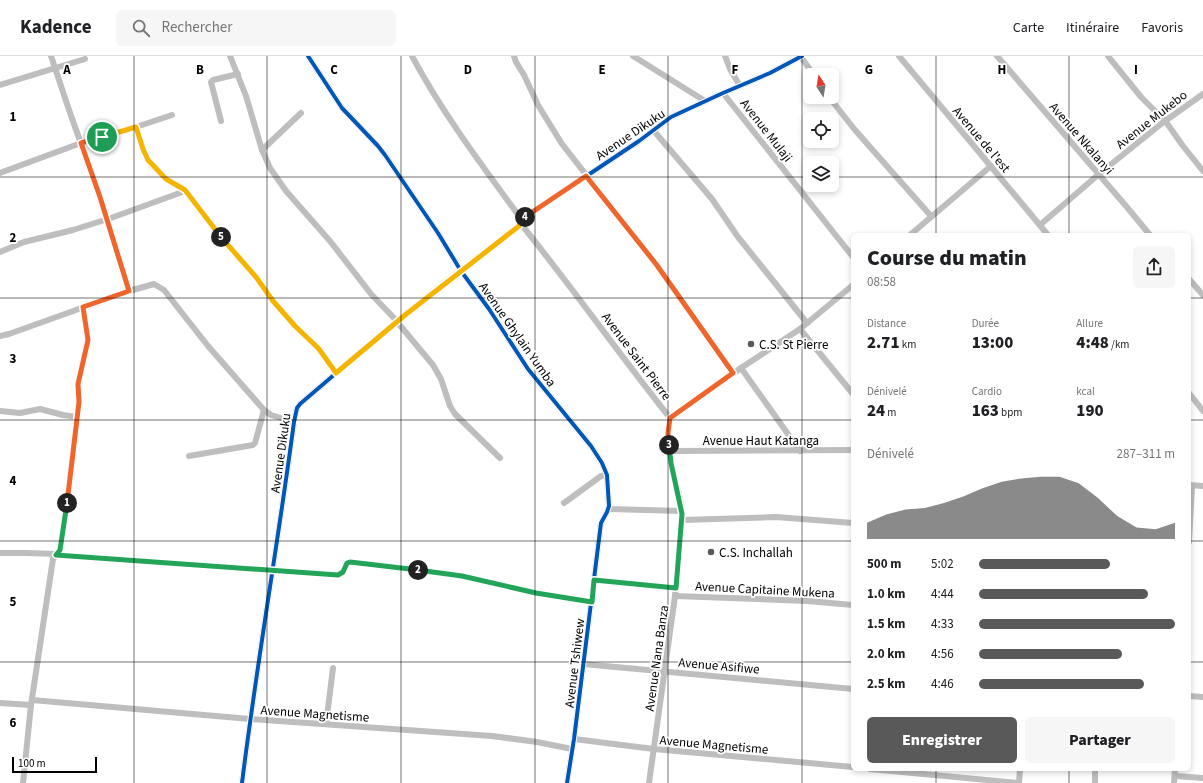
<!DOCTYPE html>
<html lang="fr">
<head>
<meta charset="utf-8">
<style>
	body { margin:0; font-family:"Source Sans 3",sans-serif; background:#f6f6f6; color:#202124; height:100vh; display:flex; flex-direction:column; font-size:15px; white-space:nowrap }
	* { box-sizing:border-box; margin:0 }
	p { font-size:13px; color:#757577 }
	.icon { flex:none; width:22px; height:22px; fill:none; stroke:currentColor; stroke-width:2; stroke-linecap:round; stroke-linejoin:round }
	.map { position:relative; flex:1; overflow:hidden }
	.sheet { position:absolute; left:851px; top:177px; width:340px; height:538px; display:flex; flex-direction:column; background:#fff; border-radius:6px; box-shadow:0 2px 6px #0003 }
	.sheet>* { flex:none }
	.needle { width:26px; rotate:348deg }
	.buttons { position:absolute; left:803px; top:12px; display:grid; gap:8px }
	.buttons a { display:grid; place-items:center; width:36px; height:36px; border-radius:6px; background:#fff; box-shadow:0 2px 6px #0003; font-size:20px }
	.scale { position:absolute; left:12px; bottom:10px; width:85px; box-sizing:border-box; padding-left:4px; border:2px solid #000; border-top:0; font-size:11px; line-height:14px; white-space:nowrap; color:#000; -webkit-text-stroke:3px #fff; paint-order:stroke }
	.pin { position:absolute; display:grid; place-items:center; width:34px; height:34px; color:#fff; margin:-17px; border:2px solid #fff; border-radius:50%; box-shadow:0 1px 4px #0007 }
	.km { position:absolute; width:20px; height:20px; margin:-10px; border-radius:50%; background:#222; color:#fff; font-size:11px; line-height:20px; text-align:center }
	.round { display:grid; place-items:center; flex:none; width:42px; height:42px; border-radius:6px; background:#f6f6f6 }
	.headline { display:flex; align-items:center; justify-content:space-between; height:68px; padding:0 16px }
	h1 { font-size:22px; font-weight:800; line-height:30px }
	.stats { display:grid; grid-template-columns:repeat(3,1fr); gap:6px; height:68px; padding:4px 16px }
	.stats div { display:grid; align-content:center }
	.stats b { font-size:17px; font-weight:800 }
	.stats small { font-size:11px; font-weight:400 }
	.stats p { font-size:11px }
	.chart { height:112px; padding:8px 16px }
	.chart p { display:flex; justify-content:space-between }
	.chart svg { width:100%; height:72px; margin-top:4px; fill:#595959; opacity:.7 }
	.cta { display:flex; gap:8px; margin-top:auto; padding:8px 16px }
	.cta a { flex:1; height:46px; border-radius:6px; background:#595959; color:#fff; font-size:16px; font-weight:800; line-height:46px; text-align:center }
	.cta a+a { background:#f6f6f6; color:#202124 }
	ul { padding:0 16px; list-style:none; font-size:13px }
	li { display:grid; grid-template-columns:64px 48px 1fr; align-items:center; height:30px }
	li i { height:10px; border-radius:5px; background:#595959 }
	header { display:flex; align-items:center; gap:24px; box-sizing:border-box; height:56px; padding:0 20px; background:#fff; border-bottom:1px solid #e0e0e0 }
	header strong { font-size:19px }
	nav { display:flex; gap:22px; margin-inline-start:auto; font-size:14px }
	.search { width:280px; height:36px; background:#f6f6f6; display:flex; align-items:center; gap:10px; box-sizing:border-box; padding:0 14px; border-radius:6px; color:#757577; font-size:15px }
	.map>svg:first-child { display:block }
	.lines { fill:none; stroke-linecap:round; stroke-linejoin:round }
	.minor { stroke:#bebebe; stroke-width:6 }
	.cycleway-casing { stroke:#fff; stroke-width:6 }
	.cycleway { stroke:#0057b8; stroke-width:4 }
	.split-1-casing { stroke:#fff; stroke-width:8 }
	.split-2-casing { stroke:#fff; stroke-width:8 }
	.split-3-casing { stroke:#fff; stroke-width:8 }
	.split-4-casing { stroke:#fff; stroke-width:8 }
	.split-5-casing { stroke:#fff; stroke-width:8 }
	.split-6-casing { stroke:#fff; stroke-width:8 }
	.split-1 { stroke:#f0652b; stroke-width:5 }
	.split-2 { stroke:#22a559; stroke-width:5 }
	.split-3 { stroke:#22a559; stroke-width:5 }
	.split-4 { stroke:#f0652b; stroke-width:5 }
	.split-5 { stroke:#f5b400; stroke-width:5 }
	.split-6 { stroke:#f5b400; stroke-width:5 }
	.grid { fill:none; stroke:#000; stroke-width:1; stroke-opacity:0.55 }
	.poi-dot { fill:#595959; stroke:#fff; stroke-width:1.5 }
	.labels { text-anchor:middle; stroke-width:3.5; stroke-linejoin:round; paint-order:stroke }
	.street-label { font-size:13px; fill:#000; stroke:#fff }
	.poi-label { font-size:13px; fill:#000; stroke:#fff; text-anchor:start }
	.grid-label { font-size:13px; text-anchor:middle; font-weight:bold; fill:#000; stroke:#fff; stroke-width:3.5; stroke-linejoin:round; paint-order:stroke }
</style>
</head>
<body>
<header>
<strong>Kadence</strong>
<div class="search"><svg class="icon" aria-label="search" viewBox="0 0 24 24"><circle cx="10" cy="10" r="6"/><path d="M15 15l6 6"/></svg>Rechercher</div>
<nav><a>Carte</a><a>Itinéraire</a><a>Favoris</a></nav>
</header>
<div class="map">
<svg width="1203" height="727" viewBox="0 0 1203 727">
	<rect width="100%" height="100%" fill="#fff"/>
	<g class="lines">
		<g class="minor">
			<path d="M51,0c10,29 19,59 30,87l55,-16 7,22 8,16 15,14 19,12 30,38 41,48 17,24 22,25 24,23 17,24"/>
			<path d="M230,0l16,40 16,54 8,18 16,23 44,50 41,53 22,23 40,48 8,14 9,27 5,8 45,44"/>
			<path d="M308,0l34,52 36,38 7,9 53,78 23,38 28,38 39,60 63,77 11,17 5,12 2,31 -2,6 -6,11 -27,216 -7,44"/>
			<path d="M412,0c31,58 71,111 110,164"/>
			<path d="M514,0l2,6 8,13 14,30 24,39 94,120 77,109"/>
			<path d="M633,0l72,45"/>
			<path d="M725,0l5,13 10,17"/>
			<path d="M899,0l149,179"/>
			<path d="M997,0l129,150 24,29"/>
			<path d="M1108,0l33,41 25,25 17,24 20,25"/>
			<path d="M801,1l13,18"/>
			<path d="M0,29l85,-26"/>
			<path d="M723,37l130,164"/>
			<path d="M829,41l26,33 76,86"/>
			<path d="M221,65l-10,-39 2,-2 25,-6"/>
			<path d="M136,71l36,-12"/>
			<path d="M654,75l58,68 26,38 69,86"/>
			<path d="M262,94l39,-37"/>
			<path d="M0,117l81,-30 26,77 22,71"/>
			<path d="M521,168c51,63 98,130 149,194"/>
			<path d="M1040,169l59,-51 62,-50 42,-30"/>
			<path d="M910,179l81,-69"/>
			<path d="M0,196l24,-10 49,-12 38,-12 74,-27"/>
			<path d="M1189,223l14,16"/>
			<path d="M800,273l53,65"/>
			<path d="M0,280l9,-2 120,-43 25,-7 10,6 44,56 56,64 7,5 23,7"/>
			<path d="M741,312l59,83"/>
			<path d="M1189,337l14,18"/>
			<path d="M0,355l20,2 20,-4 23,6 14,2"/>
			<path d="M670,362l71,-50 59,-39 53,-44"/>
			<path d="M670,395l183,-1"/>
			<path d="M189,400l64,-11 2,-2 9,-33"/>
			<path d="M1189,429l14,1"/>
			<path d="M564,447l37,-27 6,-1"/>
			<path d="M608,453l74,2"/>
			<path d="M682,464l94,-3 77,6"/>
			<path d="M1189,486l3,-56"/>
			<path d="M0,497h26l31,1"/>
			<path d="M56,499l282,20 5,-3 4,-9 3,-1 100,12 86,19 56,8"/>
			<path d="M594,524l82,8"/>
			<path d="M675,540l132,5 46,4"/>
			<path d="M583,608l270,25"/>
			<path d="M1189,640l14,1"/>
			<path d="M32,644l218,19 242,17 45,6 35,7"/>
			<path d="M0,647l31,2"/>
			<path d="M326,668l7,-56"/>
			<path d="M574,683l80,10 199,18"/>
			<path d="M870,713l149,14"/>
			<path d="M1175,720l28,2"/>
			<path d="M23,727l8,-78 22,-146 8,-9 18,-148 -1,-18 10,-44 -5,-33"/>
			<path d="M242,727c15,-121 36,-240 52,-361l3,-14 3,-4 97,-83 45,-37 77,-58 6,-9 114,-76 32,-24 52,-24 47,-20 32,-17"/>
			<path d="M649,727l26,-187 7,-76c1,-19 -7,-37 -11,-56 -3,-15 -3,-31 -1,-46"/>
			<path d="M1019,727l1,-14"/>
			<path d="M1095,727v-14"/>
			<path d="M1174,727l1,-14"/>
		</g>
		<g class="cycleway-casing">
			<g id="cycleway">
				<path d="M308,0l34,52 36,38 7,9 53,78 23,38 28,38 39,60 63,77 11,17 5,12 2,31 -2,6 -6,11 -27,216 -7,44"/>
				<path d="M242,727c15,-121 36,-240 52,-361l3,-14 3,-4 97,-83 45,-37 77,-58 6,-9 114,-76 32,-24 52,-24 47,-20 32,-17"/>
			</g>
		</g>
		<use href="#cycleway" class="cycleway"/>
	</g>
	<g class="lines">
		<g class="split-1-casing">
			<path id="split-1" d="M67,447l12,-101 -1,-18 10,-44 -5,-33 46,-16 -29,-94 -19,-54 21,-6"/>
		</g>
		<g class="split-2-casing">
			<path id="split-2" d="M67,447l-7,47 -4,5 282,20 5,-3 4,-9 3,-1 68,8"/>
		</g>
		<g class="split-3-casing">
			<path id="split-3" d="M418,514l44,6 74,17 56,9 2,-22 82,8 6,-74 -11,-51 -2,-18"/>
		</g>
		<g class="split-4-casing">
			<path id="split-4" d="M525,161l61,-41 70,88 77,109 -63,45 -2,15 1,12"/>
		</g>
		<g class="split-5-casing">
			<path id="split-5" d="M221,181l35,40 17,24 22,25 24,23 17,24 69,-58 114,-89 6,-9"/>
		</g>
		<g class="split-6-casing">
			<path id="split-6" d="M102,81l34,-10 7,22 5,11 18,19 19,11 36,47"/>
		</g>
		<use href="#split-1" class="split-1"/>
		<use href="#split-2" class="split-2"/>
		<use href="#split-3" class="split-3"/>
		<use href="#split-4" class="split-4"/>
		<use href="#split-5" class="split-5"/>
		<use href="#split-6" class="split-6"/>
	</g>
	<path class="grid" d="M134,0v727M267,0v727M401,0v727M535,0v727M668,0v727M802,0v727M936,0v179M1069,0v179M0,121h810M832,121h371M0,242h853M1189,242h14M0,364h853M1189,364h14M0,485h853M1189,485h14M0,606h853M1189,606h14M936,713v14M1069,713v14"/>
	<g class="poi-dot">
		<circle cx="751" cy="288" r="4"/>
		<circle cx="711" cy="496" r="4"/>
	</g>
	<g class="labels">
		<g class="street-label">
			<text transform="translate(1151 63) rotate(-38)" y="5">Avenue Mukebo</text>
			<text transform="translate(767 74) rotate(52)" y="5">Avenue Mulaji</text>
			<text transform="translate(630 78) rotate(-34)" y="5">Avenue Dikuku</text>
			<text transform="translate(1082 82) rotate(49)" y="5">Avenue Nkalanyi</text>
			<text transform="translate(982 83) rotate(50)" y="5">Avenue de l'est</text>
			<text transform="translate(518 278) rotate(55)" y="5">Avenue Ghylain Yumba</text>
			<text transform="translate(637 300) rotate(53)" y="5">Avenue Saint Pierre</text>
			<text x="761" y="389">Avenue Haut Katanga</text>
			<text transform="translate(280 397) rotate(-82)" y="5">Avenue Dikuku</text>
			<text transform="translate(765 533) rotate(3)" y="5">Avenue Capitaine Mukena</text>
			<text transform="translate(656 602) rotate(-82)" y="5">Avenue Nana Banza</text>
			<text transform="translate(574 607) rotate(-83)" y="5">Avenue Tshiwew</text>
			<text transform="translate(719 609) rotate(5)" y="5">Avenue Asifiwe</text>
			<text transform="translate(315 657) rotate(4)" y="5">Avenue Magnetisme</text>
			<text transform="translate(714 688) rotate(5)" y="5">Avenue Magnetisme</text>
		</g>
		<g class="poi-label">
			<text x="759" y="293">C.S. St Pierre</text>
			<text x="719" y="501">C.S. Inchallah</text>
		</g>
	</g>
	<g class="grid-label">
		<text x="67" y="18">A</text>
		<text x="200" y="18">B</text>
		<text x="334" y="18">C</text>
		<text x="468" y="18">D</text>
		<text x="602" y="18">E</text>
		<text x="735" y="18">F</text>
		<text x="869" y="18">G</text>
		<text x="1002" y="18">H</text>
		<text x="1136" y="18">I</text>
		<text x="13" y="65">1</text>
		<text x="13" y="186">2</text>
		<text x="13" y="307">3</text>
		<text x="13" y="429">4</text>
		<text x="13" y="550">5</text>
		<text x="13" y="671">6</text>
	</g>
</svg>
<div class="buttons">
<a><svg class="needle" viewBox="-14 -14 28 28"><path d="M0-13l5 13h-10z" fill="#e53935"/><path d="M0 13l5-13h-10z" fill="#757577"/></svg></a>
<a><svg class="icon" aria-label="locate" viewBox="0 0 24 24"><circle cx="12" cy="12" r="6"/><path d="M12 2v4M12 18v4M2 12h4M18 12h4"/></svg></a>
<a><svg class="icon" aria-label="layers" viewBox="0 0 24 24"><path d="M12 4l9 5-9 5-9-5zM3 14l9 5 9-5"/></svg></a>
</div>
<div class="scale">100 m</div>
<div class="pin" style="left:102px;top:81px;background:#1e9e55"><svg class="icon" aria-label="arrive" viewBox="0 0 24 24"><path d="M6 21V4h12l-3 4 3 4H6"/></svg></div>
<b class="km" style="left:67px;top:447px">1</b>
<b class="km" style="left:418px;top:514px">2</b>
<b class="km" style="left:669px;top:389px">3</b>
<b class="km" style="left:525px;top:161px">4</b>
<b class="km" style="left:221px;top:181px">5</b>
<section class="sheet">
<div class="headline"><div><h1>Course du matin</h1><p>08:58</p></div><a class="round"><svg class="icon" aria-label="share" viewBox="0 0 24 24"><path d="M12 15V3M7 8l5-5 5 5M5 13v7h14v-7"/></svg></a></div>
<div class="stats">
<div><p>Distance</p><b>2.71<small> km</small></b></div>
<div><p>Durée</p><b>13:00</b></div>
<div><p>Allure</p><b>4:48<small> /km</small></b></div>
</div>
<div class="stats">
<div><p>Dénivelé</p><b>24<small> m</small></b></div>
<div><p>Cardio</p><b>163<small> bpm</small></b></div>
<div><p>kcal</p><b>190</b></div>
</div>
<div class="chart"><p><span>Dénivelé</span>287–311 m</p>
<svg viewBox="0 0 160 44" preserveAspectRatio="none"><path d="M0 44V34L10 29L20 26L30 25L40 22L50 18L60 13L70 9L80 7L90 6L100 6L110 10L120 19L130 30L140 37L150 38L160 34V44z"/></svg>
</div>
<ul>
<li><b>500 m</b>5:02<i style="width:67%"></i></li>
<li><b>1.0 km</b>4:44<i style="width:86%"></i></li>
<li><b>1.5 km</b>4:33<i style="width:100%"></i></li>
<li><b>2.0 km</b>4:56<i style="width:73%"></i></li>
<li><b>2.5 km</b>4:46<i style="width:84%"></i></li>
</ul>
<div class="cta"><a>Enregistrer</a><a>Partager</a></div>
</section>
</div>
</body>
</html>
